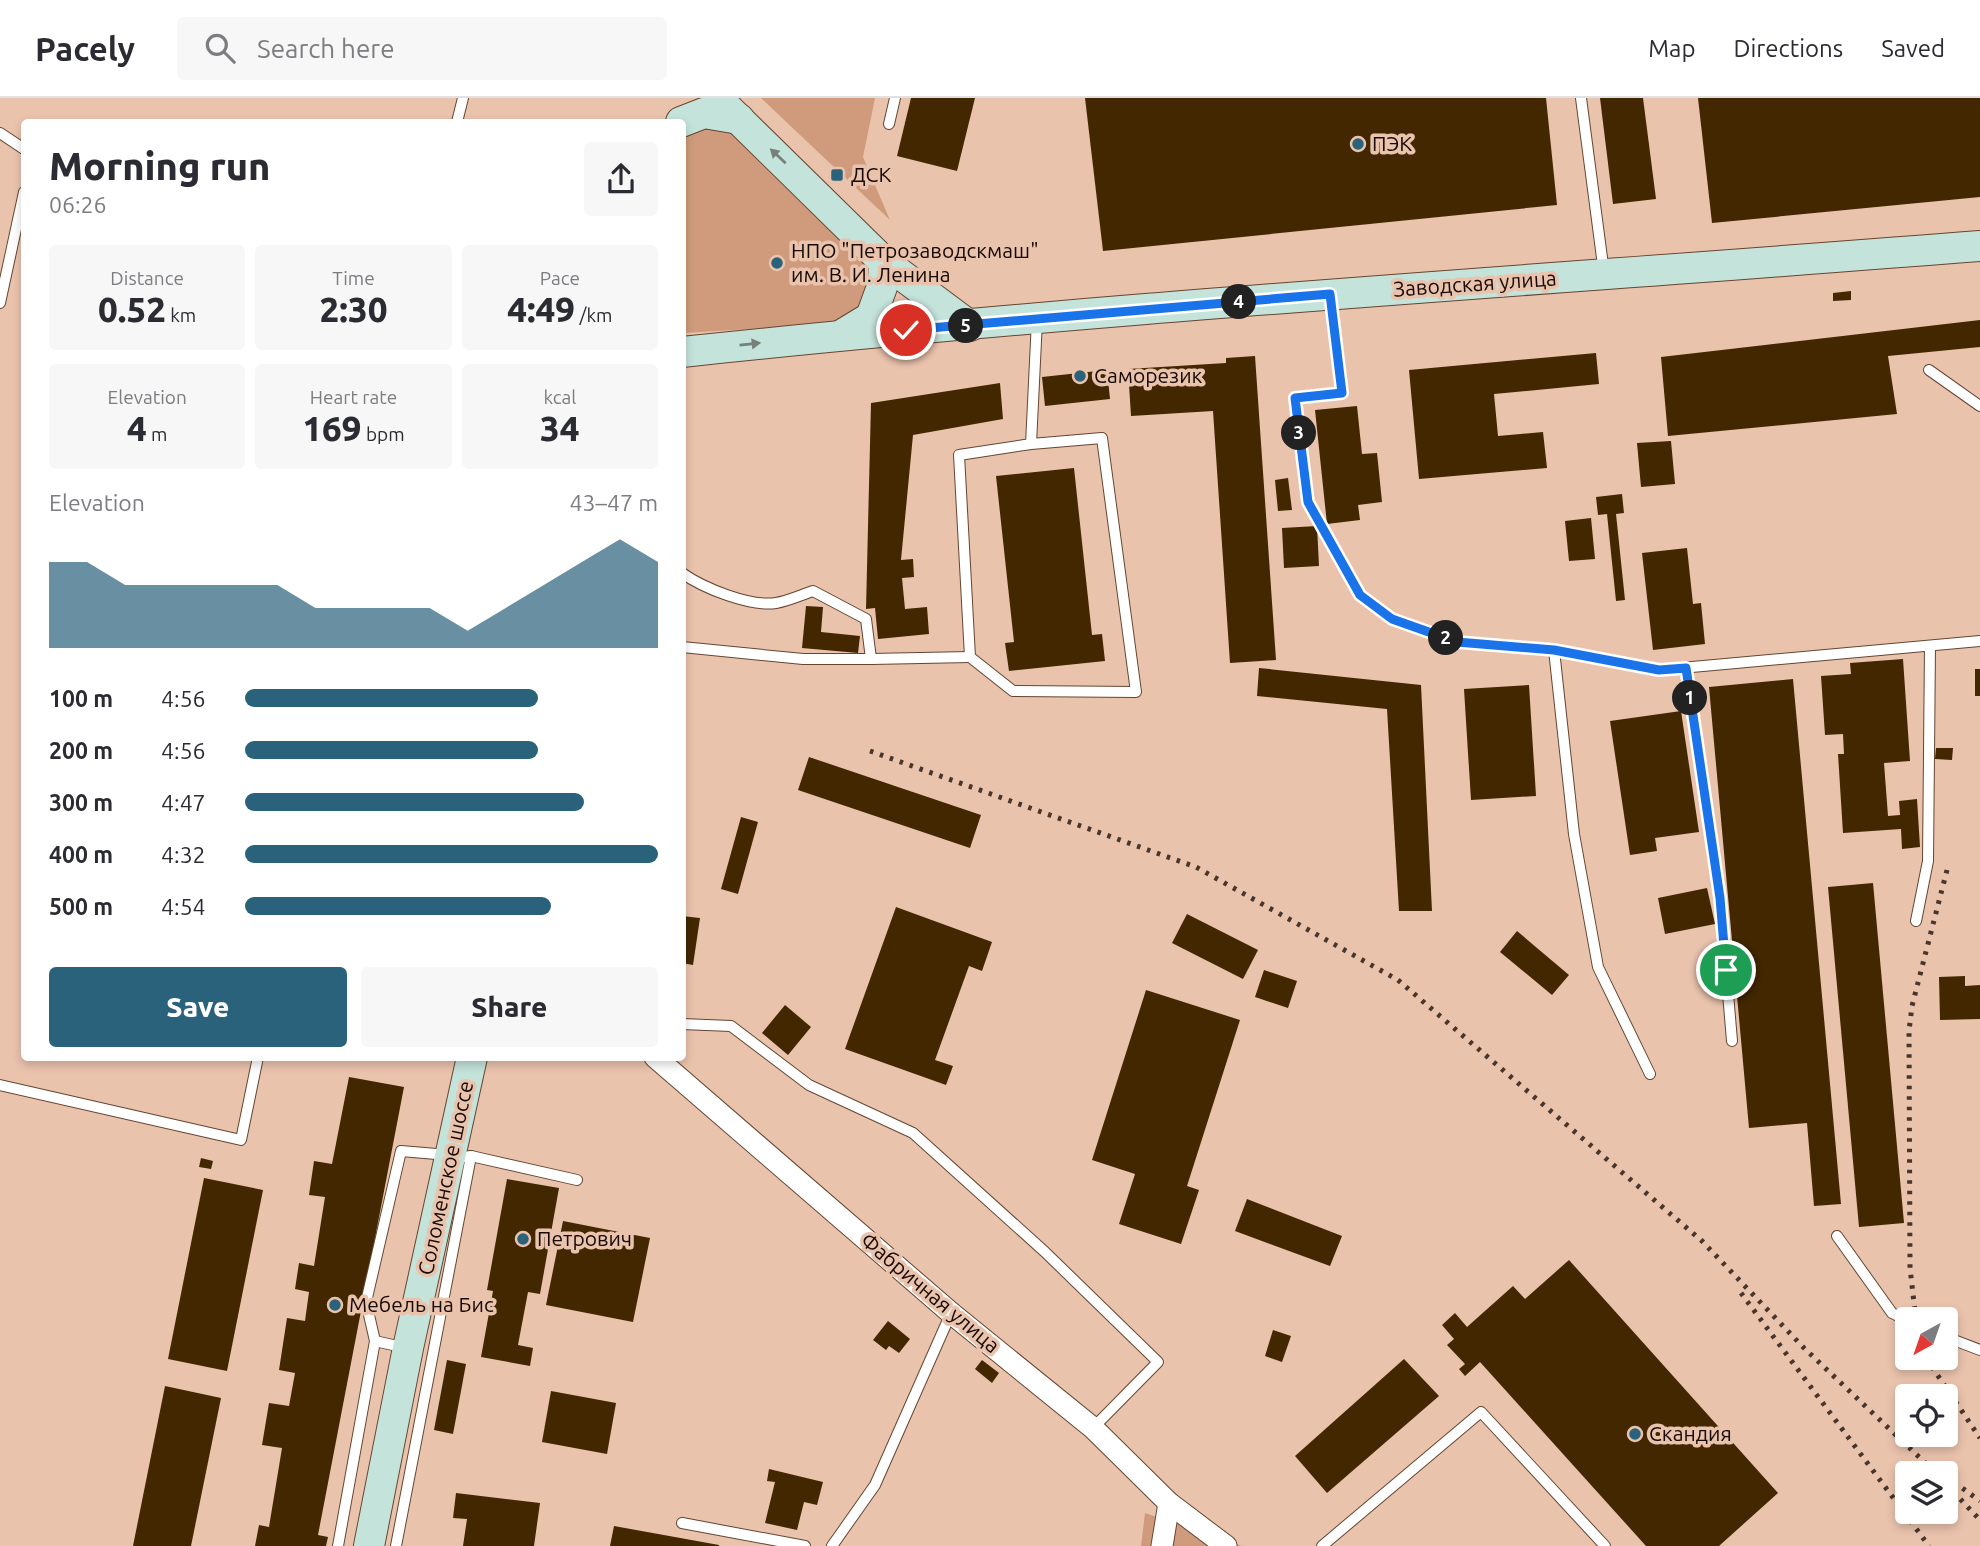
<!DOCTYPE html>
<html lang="en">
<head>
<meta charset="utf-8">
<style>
	body { margin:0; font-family:Ubuntu,sans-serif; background:#f7f7f7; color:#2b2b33; height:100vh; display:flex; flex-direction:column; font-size:26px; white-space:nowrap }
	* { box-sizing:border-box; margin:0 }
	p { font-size:23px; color:#7c7c81 }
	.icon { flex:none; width:38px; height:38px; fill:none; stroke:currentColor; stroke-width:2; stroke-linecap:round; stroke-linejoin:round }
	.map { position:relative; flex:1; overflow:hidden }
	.sheet { position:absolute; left:21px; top:21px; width:665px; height:942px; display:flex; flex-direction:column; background:#fff; border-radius:7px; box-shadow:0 4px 10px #0003 }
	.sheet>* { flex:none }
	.needle { width:46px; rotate:220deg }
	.fabs { position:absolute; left:1895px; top:1209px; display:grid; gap:14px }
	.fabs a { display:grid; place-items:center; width:63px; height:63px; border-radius:7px; background:#fff; box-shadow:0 4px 10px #0003; font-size:35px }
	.pin { position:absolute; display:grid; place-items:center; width:60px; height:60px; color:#fff; margin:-30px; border:4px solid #fff; border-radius:50%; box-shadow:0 2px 7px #0007 }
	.km { position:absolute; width:35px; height:35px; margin:-18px; border-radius:50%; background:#222; color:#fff; font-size:19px; line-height:35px; text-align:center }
	.round { display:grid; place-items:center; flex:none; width:74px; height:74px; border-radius:7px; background:#f7f7f7 }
	.overview { display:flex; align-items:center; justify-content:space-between; height:119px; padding:0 28px }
	h1 { font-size:38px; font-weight:800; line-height:52px }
	.stats { display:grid; grid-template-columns:repeat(3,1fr); gap:10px; height:119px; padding:7px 28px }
	.stats div { display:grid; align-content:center; border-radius:7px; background:#f7f7f7; text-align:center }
	.stats b { font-size:35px; font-weight:800 }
	.stats small { font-size:19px; font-weight:400 }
	.stats p { font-size:19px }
	.chart { height:196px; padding:14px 28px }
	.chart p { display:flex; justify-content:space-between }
	.chart svg { width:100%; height:126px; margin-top:7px; fill:#2a627c; opacity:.7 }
	.primary-button { display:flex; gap:14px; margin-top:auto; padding:14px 28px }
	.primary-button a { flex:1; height:80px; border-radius:7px; background:#2a627c; color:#fff; font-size:28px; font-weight:800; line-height:80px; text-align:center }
	.primary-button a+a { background:#f7f7f7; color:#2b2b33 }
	ul { padding:0 28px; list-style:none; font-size:23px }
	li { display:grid; grid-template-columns:112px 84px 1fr; align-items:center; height:52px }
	li i { height:18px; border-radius:9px; background:#2a627c }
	header { display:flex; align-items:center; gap:42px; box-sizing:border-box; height:98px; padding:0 35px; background:#fff; border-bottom:2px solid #e1e1e2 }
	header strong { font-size:33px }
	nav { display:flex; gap:38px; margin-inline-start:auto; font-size:24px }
	.search { width:490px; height:63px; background:#f7f7f7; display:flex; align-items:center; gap:18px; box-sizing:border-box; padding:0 24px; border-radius:7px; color:#7c7c81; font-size:26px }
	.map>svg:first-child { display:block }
	.green { fill:#d09b7c }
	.building { fill:#422700 }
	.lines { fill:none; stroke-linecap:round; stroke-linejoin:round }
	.service-casing { stroke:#654531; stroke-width:12 }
	.minor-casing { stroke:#654531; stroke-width:23 }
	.secondary-casing { stroke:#654531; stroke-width:32 }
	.service { stroke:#fff; stroke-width:10 }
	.minor { stroke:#fff; stroke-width:21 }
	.secondary { stroke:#c4e3db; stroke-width:30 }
	.rail { stroke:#48352b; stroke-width:5; stroke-dasharray:3.5 7; stroke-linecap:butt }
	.oneway { fill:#76817a }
	.route-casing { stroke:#fff; stroke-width:14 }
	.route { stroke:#1a73e8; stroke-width:9 }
	.poi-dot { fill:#2a627c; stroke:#eac3ad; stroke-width:2.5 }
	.labels { text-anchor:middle; stroke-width:7; stroke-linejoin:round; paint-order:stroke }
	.poi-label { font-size:21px; fill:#170a04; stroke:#eac3ad; text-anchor:start }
	.street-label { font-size:21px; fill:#170a04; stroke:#eac3ad }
</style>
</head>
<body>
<header>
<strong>Pacely</strong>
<div class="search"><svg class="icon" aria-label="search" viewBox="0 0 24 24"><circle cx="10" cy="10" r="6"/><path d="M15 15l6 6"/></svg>Search here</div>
<nav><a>Map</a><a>Directions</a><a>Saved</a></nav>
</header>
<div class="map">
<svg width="1980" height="1448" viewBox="0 0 1980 1448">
	<rect width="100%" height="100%" fill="#eac3ad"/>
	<g class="green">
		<path d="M761,0h114l-12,59 27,63z"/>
		<path d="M703,28l30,5 132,134 6,14 -12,32 -19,13 -157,9v-191l7,-9z"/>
		<path d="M1145,1415l97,33h-101z"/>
	</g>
	<g class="building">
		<path d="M911,0h64l-18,73 -60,-15z"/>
		<path d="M1085,0h461l11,107 -454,46z"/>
		<path d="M1600,0h43l13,101 -43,5z"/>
		<path d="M1698,0h282v99l-268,26z"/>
		<path d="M1851,193v9l-18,1v-8z"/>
		<path d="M1980,222v27l-92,9 9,58 -229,22 -7,-79z"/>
		<path d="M1596,255l3,31 -105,10 4,42 45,-4 4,36 -128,11 -10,-109z"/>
		<path d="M1255,258l21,304 -46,3 -17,-252 -82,5 -3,-47 98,-6v-5z"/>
		<path d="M1107,272l3,29 -65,7 -3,-29z"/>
		<path d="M1000,285l3,36 -90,16 -12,125 12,-1 1,18 -12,1 3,31 22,-2 2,27 -51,5 -3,-31 -9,1 5,-206z"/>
		<path d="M1357,308l5,48 15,-1 5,49 -24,3 2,15 -33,4 -12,-114z"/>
		<path d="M1671,343l4,43 -34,3 -4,-44z"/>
		<path d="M1074,370l18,167 10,-1 3,27 -96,10 -4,-28 9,-1 -18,-166z"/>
		<path d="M1288,380l4,32 -14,1 -3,-31z"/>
		<path d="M1622,396l2,19 -8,1 9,86 -9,1 -9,-87 -9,1 -2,-18z"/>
		<path d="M1591,420l4,41 -26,2 -4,-40z"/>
		<path d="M1317,428l2,40 -35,2 -2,-40z"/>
		<path d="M1687,450l6,56 8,-1 4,41 -52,6 -11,-97z"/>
		<path d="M806,508l17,1 -2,25 39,4 -2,17 -56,-5z"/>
		<path d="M1903,561l7,102 -26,2 4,53 12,-1 -1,-14 18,-2 3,48 -18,2 -1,-20 -58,4 -5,-79h6l-1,-20 -18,1 -4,-59 30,-2 -1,-11z"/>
		<path d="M1259,570l162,17 11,226h-33l-12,-202 -130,-13z"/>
		<rect x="1975" y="571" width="5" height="27"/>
		<path d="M1793,581l48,525 -27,2 -7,-83 -58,5 -40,-441z"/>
		<path d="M1529,587l7,111 -65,4 -7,-111z"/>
		<path d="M1681,613l18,121 -44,6 2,13 -27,4 -20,-134z"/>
		<path d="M1936,650h17l-1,12 -17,-1z"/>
		<path d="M809,659l172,58 -11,33 -172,-58z"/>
		<path d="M741,719l17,5 -20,72 -17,-5z"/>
		<path d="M1873,785l31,340 -45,4 -31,-340z"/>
		<path d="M1707,790l8,36 -50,10 -7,-36z"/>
		<path d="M896,809l96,35 -10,29 -13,-5 -34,94 18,6 -7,19 -101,-36z"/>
		<path d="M1187,816l71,36 -15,29 -71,-36z"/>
		<path d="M682,818l18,2 -7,47 -11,-2z"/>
		<path d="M1517,833l52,44 -17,20 -52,-43z"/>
		<path d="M1264,872l33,11 -9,27 -33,-11z"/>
		<path d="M1965,878v10l15,-1v34l-40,1 -1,-43z"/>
		<path d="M1146,892l94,30 -53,166 12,4 -18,54 -62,-20 16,-50 -43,-14z"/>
		<path d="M785,907l26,22 -23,28 -26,-22z"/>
		<path d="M349,979l55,10 -86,448 10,2 -2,9h-71l4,-21 10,2 13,-79 -20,-3 7,-42 20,3 6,-33 -16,-3 8,-52 18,3 4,-29 -14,-3 4,-26 15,3 11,-69 -16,-2 5,-34 18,3z"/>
		<path d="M201,1060l12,3 -2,8 -12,-2z"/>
		<path d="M204,1080l59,12 -36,181 -59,-12z"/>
		<path d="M507,1081l52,9 -19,106 -12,-2 -10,53 15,3 -3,18 -49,-9 12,-66 -6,-1z"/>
		<path d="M1247,1101l95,37 -12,30 -95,-35z"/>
		<path d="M563,1123l87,17 -17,84 -87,-17z"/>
		<path d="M1569,1162l209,233 -59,53h-73l-166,-184 -15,14 -6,-7 6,-5 -18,-19 7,-6 -12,-14 13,-12 12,14 46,-41 12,13z"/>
		<path d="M888,1223l22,18 -11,14 -10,-7 -3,4 -13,-10z"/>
		<path d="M1273,1232l18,6 -9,26 -17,-6z"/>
		<path d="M1404,1261l35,37 -112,97 -32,-37z"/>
		<path d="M447,1262l19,4 -13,70 -19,-4z"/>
		<path d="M982,1262l17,13 -7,10 -17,-14z"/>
		<path d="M165,1288l56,12 -30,148h-58z"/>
		<path d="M551,1293l65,12 -9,51 -65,-12z"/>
		<path d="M769,1371l54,13 -6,23 -13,-3 -7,28 -32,-7 10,-41 -8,-1z"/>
		<path d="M456,1395l84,10 -6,43h-71l4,-27 -14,-1z"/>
		<path d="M614,1428l105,19v1h-109z"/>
	</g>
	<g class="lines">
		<g class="service-casing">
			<g id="service">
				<path d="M1581,0l23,175"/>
				<path d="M457,24l6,-24"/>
				<path d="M889,26l6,-26"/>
				<path d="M0,35l24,16"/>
				<path d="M1331,198l11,97 -47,5 13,104 52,93 32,24 65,23 97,8 105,20 321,-29"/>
				<path d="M0,205l24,-111"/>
				<path d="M1929,272l51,36"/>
				<path d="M1031,346l-72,11 11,202 43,34 123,1 -34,-254 -71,6 6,-124"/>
				<path d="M682,475c21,15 68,34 94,30 12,-2 25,-8 37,-12l53,28 5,40 99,-2"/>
				<path d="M682,549l121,12h68"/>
				<path d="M1554,552l20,184 24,133 52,107"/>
				<path d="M1686,570l34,230 12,143"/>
				<path d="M1916,823l12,-60 2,-215"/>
				<path d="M682,926l49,2 78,59 104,48 132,119 113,110 -65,66"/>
				<path d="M0,987l241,55 17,-83"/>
				<path d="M464,1059l7,-1 106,24"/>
				<path d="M1837,1138l55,77 16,8"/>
				<path d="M1946,1239l34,13"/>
				<path d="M375,1243l-9,-39 35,-151 47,4"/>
				<path d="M682,1425l123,23"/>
				<path d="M338,1448l37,-205 31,7"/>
				<path d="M396,1448l75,-390"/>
				<path d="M832,1448l43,-61 76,-172"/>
				<path d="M1322,1448l159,-134 124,134"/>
			</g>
		</g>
		<g class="minor-casing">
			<g id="minor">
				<path d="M655,959l296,256 142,115 76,75 57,43"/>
				<path d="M1162,1448l7,-43"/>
			</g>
		</g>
		<g class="secondary-casing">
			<g id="secondary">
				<path d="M717,0l167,164 86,64"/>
				<path d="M681,24l23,-9 35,6"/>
				<path d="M843,236l28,-17 12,-33 1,-22"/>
				<path d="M682,254c432,-46 865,-72 1298,-106"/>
				<path d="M369,1448l39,-198 64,-291"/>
			</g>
		</g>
		<use href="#service" class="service"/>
		<use href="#minor" class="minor"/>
		<use href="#secondary" class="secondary"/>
		<g class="rail">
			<path d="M870,653l326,116 202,113 304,261 102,107 133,126"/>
			<path d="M1741,1195l188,253"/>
			<path d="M1916,1222l-6,-52 -1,-237 3,-25 35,-136"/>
			<path d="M1926,1260l54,80"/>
			<path d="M1954,1384l26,19"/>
			<path d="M1946,1386l34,36"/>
		</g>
	</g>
	<defs><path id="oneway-solid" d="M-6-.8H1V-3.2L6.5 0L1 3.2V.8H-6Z" transform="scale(1.75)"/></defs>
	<g class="oneway">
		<use href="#oneway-solid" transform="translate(778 58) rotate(-137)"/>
		<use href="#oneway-solid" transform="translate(750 246) rotate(-6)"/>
	</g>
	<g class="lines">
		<g class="route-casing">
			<path id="route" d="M906,232l424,-36 12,99 -47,5 13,104 52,93 32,24 65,23 97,8 105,20 27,-2 34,230 6,72"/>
		</g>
		<use href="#route" class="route"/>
	</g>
	<g class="poi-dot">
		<circle cx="1358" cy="46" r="7"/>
		<rect x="830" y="70" width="14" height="14" rx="3.5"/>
		<circle cx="777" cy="165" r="7"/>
		<circle cx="1080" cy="278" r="7"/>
		<circle cx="523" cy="1141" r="7"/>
		<circle cx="335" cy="1207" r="7"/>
		<circle cx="1635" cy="1336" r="7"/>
	</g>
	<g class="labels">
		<g class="poi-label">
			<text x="1372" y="53">ПЭК</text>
			<text x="851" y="84">ДСК</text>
			<text x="791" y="160">НПО "Петрозаводскмаш"<tspan x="791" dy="24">им. В. И. Ленина</tspan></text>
			<text x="1094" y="285">Саморезик</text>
			<text x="537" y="1148">Петрович</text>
			<text x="349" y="1214">Мебель на Бис</text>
			<text x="1649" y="1343">Скандия</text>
		</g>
		<g class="street-label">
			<text transform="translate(1475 186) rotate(-4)" y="7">Заводская улица</text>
			<text transform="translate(446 1080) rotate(-78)" y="7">Соломенское шоссе</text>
			<text transform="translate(930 1195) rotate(40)" y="7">Фабричная улица</text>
		</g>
	</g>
</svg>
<div class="fabs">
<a><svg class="needle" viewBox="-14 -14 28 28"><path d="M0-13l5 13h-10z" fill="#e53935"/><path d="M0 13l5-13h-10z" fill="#7c7c81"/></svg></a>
<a><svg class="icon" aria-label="locate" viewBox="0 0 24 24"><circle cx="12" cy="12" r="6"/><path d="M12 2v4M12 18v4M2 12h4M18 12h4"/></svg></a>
<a><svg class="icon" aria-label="layers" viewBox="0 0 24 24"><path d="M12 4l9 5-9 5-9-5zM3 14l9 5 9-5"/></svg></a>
</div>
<div class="pin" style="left:1726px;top:872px;background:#1e9e55"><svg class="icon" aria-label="arrive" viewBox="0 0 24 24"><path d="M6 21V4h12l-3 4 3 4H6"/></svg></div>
<div class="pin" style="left:906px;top:232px;background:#d93025"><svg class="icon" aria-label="check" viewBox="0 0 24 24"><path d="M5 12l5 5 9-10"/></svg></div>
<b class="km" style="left:1690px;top:600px">1</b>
<b class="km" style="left:1446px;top:540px">2</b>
<b class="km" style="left:1299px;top:335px">3</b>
<b class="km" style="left:1239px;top:204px">4</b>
<b class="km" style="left:966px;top:228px">5</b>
<section class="sheet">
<div class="overview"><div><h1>Morning run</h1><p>06:26</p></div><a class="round"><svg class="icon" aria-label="share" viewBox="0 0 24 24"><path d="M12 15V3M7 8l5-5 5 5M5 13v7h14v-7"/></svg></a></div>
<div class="stats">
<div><p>Distance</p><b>0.52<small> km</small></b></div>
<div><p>Time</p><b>2:30</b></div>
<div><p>Pace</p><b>4:49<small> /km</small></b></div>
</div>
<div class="stats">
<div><p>Elevation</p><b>4<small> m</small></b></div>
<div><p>Heart rate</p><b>169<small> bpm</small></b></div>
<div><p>kcal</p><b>34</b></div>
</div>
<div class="chart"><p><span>Elevation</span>43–47 m</p>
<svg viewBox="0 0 160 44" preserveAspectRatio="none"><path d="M0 44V14L10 14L20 22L30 22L40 22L50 22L60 22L70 30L80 30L90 30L100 30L110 38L120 30L130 22L140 14L150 6L160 14V44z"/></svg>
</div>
<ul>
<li><b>100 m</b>4:56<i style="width:71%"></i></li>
<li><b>200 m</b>4:56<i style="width:71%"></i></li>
<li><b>300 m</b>4:47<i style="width:82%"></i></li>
<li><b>400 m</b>4:32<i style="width:100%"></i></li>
<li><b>500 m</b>4:54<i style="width:74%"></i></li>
</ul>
<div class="primary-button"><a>Save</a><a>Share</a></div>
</section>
</div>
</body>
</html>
